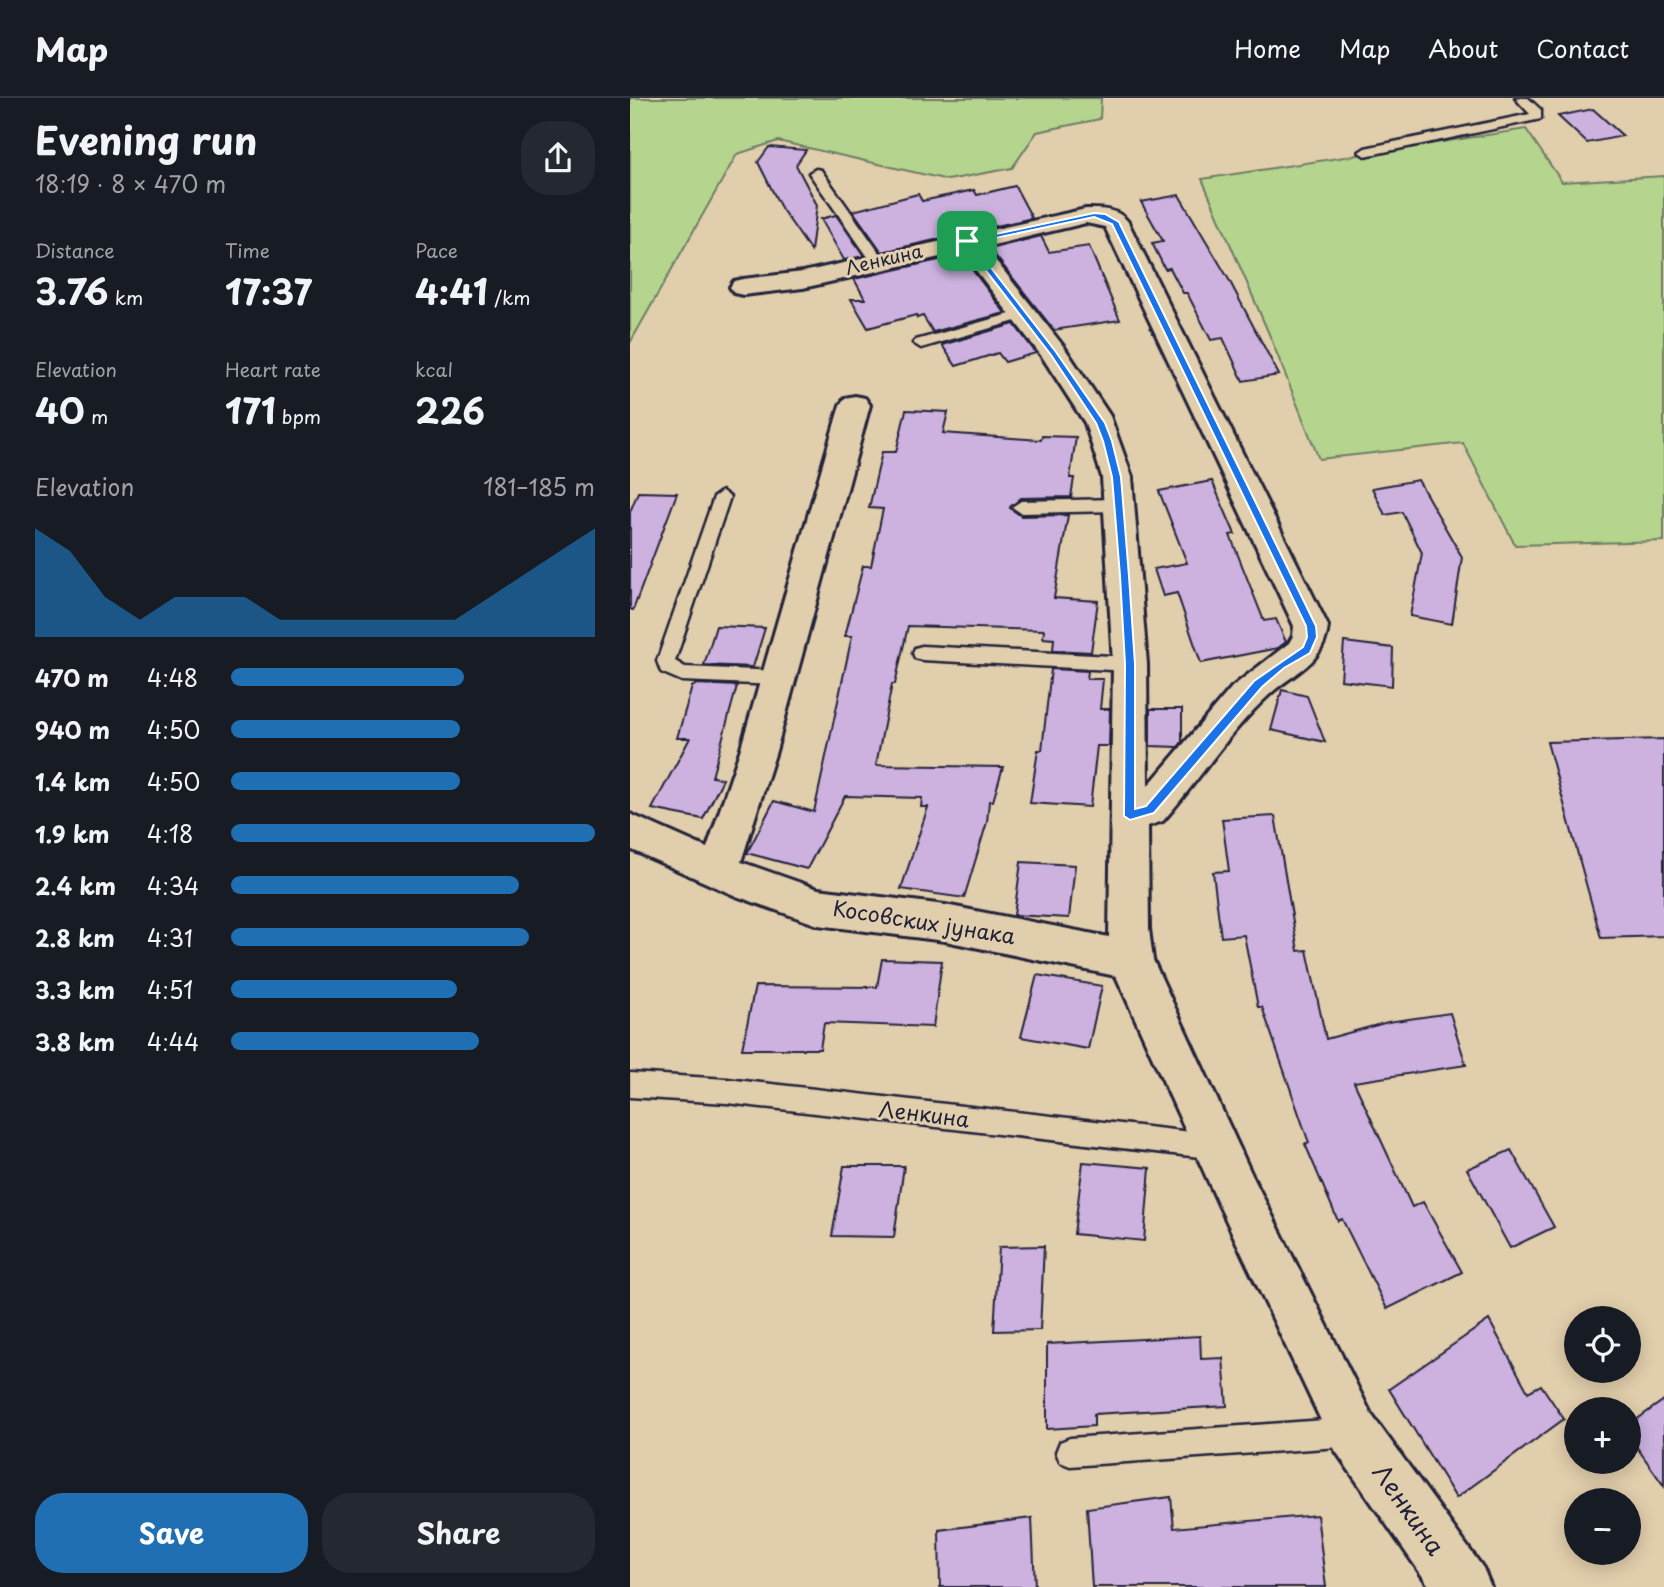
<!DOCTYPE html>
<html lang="en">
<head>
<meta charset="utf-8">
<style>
	body { margin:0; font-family:"Playpen Sans",sans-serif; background:#242831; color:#f1f3f6; height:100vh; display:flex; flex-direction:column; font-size:26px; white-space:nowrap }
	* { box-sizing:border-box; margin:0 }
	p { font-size:23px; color:#9ea1a6 }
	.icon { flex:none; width:38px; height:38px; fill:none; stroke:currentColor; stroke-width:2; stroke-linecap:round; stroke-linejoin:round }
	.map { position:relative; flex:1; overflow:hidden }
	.details { display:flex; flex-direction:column; background:#171b24; width:630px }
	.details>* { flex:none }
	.tools { position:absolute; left:934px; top:1208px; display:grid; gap:14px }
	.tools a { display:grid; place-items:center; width:77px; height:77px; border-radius:50%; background:#171b24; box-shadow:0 4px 18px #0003; font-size:35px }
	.pin { position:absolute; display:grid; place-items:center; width:60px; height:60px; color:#fff; margin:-30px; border-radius:14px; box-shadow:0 4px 10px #0006 }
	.round { display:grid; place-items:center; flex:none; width:74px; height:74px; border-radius:28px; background:#242831 }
	.headline { display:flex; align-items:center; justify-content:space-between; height:119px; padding:0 35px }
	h1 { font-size:38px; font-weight:700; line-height:52px }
	.figures { display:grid; grid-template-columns:repeat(3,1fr); gap:10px; height:119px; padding:7px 35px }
	.figures div { display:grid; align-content:center }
	.figures b { font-size:35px; font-weight:700 }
	.figures small { font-size:19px; font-weight:400 }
	.figures p { font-size:19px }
	.chart { height:196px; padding:14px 35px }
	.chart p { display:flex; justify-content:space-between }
	.chart svg { width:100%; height:126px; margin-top:7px; fill:#1f6fb2; opacity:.7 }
	.primary-button { display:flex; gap:14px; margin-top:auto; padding:14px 35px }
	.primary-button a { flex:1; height:80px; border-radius:28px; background:#1f6fb2; color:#fff; font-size:28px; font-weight:700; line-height:80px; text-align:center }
	.primary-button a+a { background:#242831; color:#f1f3f6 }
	ul { padding:0 35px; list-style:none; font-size:23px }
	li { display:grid; grid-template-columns:112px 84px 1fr; align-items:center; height:52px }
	li i { height:18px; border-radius:9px; background:#1f6fb2 }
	header { display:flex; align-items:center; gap:42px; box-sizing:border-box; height:98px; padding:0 35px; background:#171b24; border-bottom:2px solid #363941 }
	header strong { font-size:33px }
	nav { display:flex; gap:38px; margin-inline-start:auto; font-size:24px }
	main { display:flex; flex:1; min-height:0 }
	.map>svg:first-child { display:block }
	.green { fill:#b5d58e; stroke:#6c7c64; stroke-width:2 }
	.building { fill:#cdb2e0; stroke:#22223b; stroke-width:2 }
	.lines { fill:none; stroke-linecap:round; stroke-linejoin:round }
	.lane-casing { stroke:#22223b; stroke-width:5 }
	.street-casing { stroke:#22223b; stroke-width:6 }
	.lane { fill:#e1ceac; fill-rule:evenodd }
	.street { fill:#e1ceac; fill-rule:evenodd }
	.route { fill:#1a73e8; stroke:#fff; stroke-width:2; fill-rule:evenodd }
	.labels { text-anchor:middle; stroke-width:6; stroke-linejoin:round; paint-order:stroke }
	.far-street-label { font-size:18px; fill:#22223b; stroke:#e1ceac }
	.street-label { font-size:21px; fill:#22223b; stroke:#e1ceac }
	.near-street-label { font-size:24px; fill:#22223b; stroke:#e1ceac }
</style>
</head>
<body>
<header>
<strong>Map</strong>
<nav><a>Home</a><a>Map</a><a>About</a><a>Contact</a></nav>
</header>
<main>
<section class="details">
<div class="headline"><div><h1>Evening run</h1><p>18:19 · 8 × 470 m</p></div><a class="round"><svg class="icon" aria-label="share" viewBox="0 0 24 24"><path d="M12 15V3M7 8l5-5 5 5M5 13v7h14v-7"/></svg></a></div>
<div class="figures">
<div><p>Distance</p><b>3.76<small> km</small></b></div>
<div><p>Time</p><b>17:37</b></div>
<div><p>Pace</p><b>4:41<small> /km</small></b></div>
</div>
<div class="figures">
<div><p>Elevation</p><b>40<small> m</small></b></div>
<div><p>Heart rate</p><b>171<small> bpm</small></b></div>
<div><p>kcal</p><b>226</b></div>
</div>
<div class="chart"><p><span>Elevation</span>181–185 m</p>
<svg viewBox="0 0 160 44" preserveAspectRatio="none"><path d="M0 44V6L10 14L20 30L30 38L40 30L50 30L60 30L70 38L80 38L90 38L100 38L110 38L120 38L130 30L140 22L150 14L160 6V44z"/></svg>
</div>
<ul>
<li><b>470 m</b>4:48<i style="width:64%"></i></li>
<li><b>940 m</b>4:50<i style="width:63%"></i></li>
<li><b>1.4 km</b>4:50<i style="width:63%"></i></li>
<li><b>1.9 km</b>4:18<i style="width:100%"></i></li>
<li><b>2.4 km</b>4:34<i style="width:79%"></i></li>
<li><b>2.8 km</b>4:31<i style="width:82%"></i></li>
<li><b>3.3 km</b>4:51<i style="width:62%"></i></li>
<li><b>3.8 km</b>4:44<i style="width:68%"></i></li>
</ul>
<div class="primary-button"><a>Save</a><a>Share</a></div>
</section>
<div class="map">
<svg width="1034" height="1489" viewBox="0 0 1034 1489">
	<rect width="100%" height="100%" fill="#e1ceac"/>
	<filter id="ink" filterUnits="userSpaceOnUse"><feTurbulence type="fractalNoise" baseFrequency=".0143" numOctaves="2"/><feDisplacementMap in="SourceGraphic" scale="14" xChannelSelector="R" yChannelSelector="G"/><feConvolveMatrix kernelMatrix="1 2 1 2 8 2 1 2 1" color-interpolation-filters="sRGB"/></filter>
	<g filter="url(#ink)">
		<g class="green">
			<path d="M0,0h471l-1,21 -63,13 -25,36 -64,12 -170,-39 -41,13 -107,189z"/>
			<path d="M896,31l36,53 102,-6v365l-149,4 -52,-102 -144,16 -50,-125 -67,-155z"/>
		</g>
		<g class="building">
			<path d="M963,11l30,27 -36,7 -29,-27z"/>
			<path d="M139,49l37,3 -10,15 21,40 -6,46 -30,-43 -23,-46z"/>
			<path d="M385,88l17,32 -150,34 -29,-41 65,-17 4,7 52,-11 3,5z"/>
			<path d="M549,97l49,83 51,97 -36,6 -20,-43 -12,2 -24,-47h-4l-13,-25 -5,1 -13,-26 11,-2 -22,-39z"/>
			<path d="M206,117l28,41 -20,4 -23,-41z"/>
			<path d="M411,138l8,16 40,-6 31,74 -66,10 -64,-81z"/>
			<path d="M331,157l44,58 -72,19 -10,-16 -6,2 -1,-3 -48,13 -17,-29h14l-11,-20z"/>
			<path d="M384,226l22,29 -31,9 -7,-9 -42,13 -14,-21z"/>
			<path d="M276,312l42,2 -5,21 98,7 1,-4 34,1 -6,41h4l-3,19 -50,1 -11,10 11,8 47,-1 -14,83 44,3 -7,51 -38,-2 1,-11 -11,-1 1,-8 -136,-4 -13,58h-3l-16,81 127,2 -10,34h-4l-2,21 -23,76 -63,-9 27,-82h-7l1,-9 -77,-2 -38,73 -60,-16 27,-52 40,11 38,-176h-7l18,-70h8l12,-57 -14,-1 13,-56h14z"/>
			<path d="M788,382l44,77 -10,67 -42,-8 12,-63 -20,-41 -17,3 -13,-27z"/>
			<path d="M582,383l23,53 -5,1 34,86 12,-2 10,23 -8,6 -77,15 -24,-70 -14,3 -9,-27 33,-6 -28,-72z"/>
			<path d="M8,394l39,1 -44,117 -3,-1v-97z"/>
			<path d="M86,528l49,2 -12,39 -49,-2z"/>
			<path d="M714,544l49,6 -1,38 -51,-6z"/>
			<path d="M421,571l37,2 -1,8h16l-3,30h10l-1,37h-12l-7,61 -60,-4 8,-53h4z"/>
			<path d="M67,586l40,2 -25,91 11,2 -20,40 -51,-10 38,-71h-13l15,-51z"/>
			<path d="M652,592l25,6 18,46 -54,-12z"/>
			<path d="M520,611h32v33l-4,5 -28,-1z"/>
			<path d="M1034,641v197l-63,2 -54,-196z"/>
			<path d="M645,718l23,135 9,-1 19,89 62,-17 62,-9 16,52 -112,17 58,125 11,-5 39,70 -75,37 -45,-90 -4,2 -33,-77 4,-1 -47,-136h-4l-14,-72 -23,2 -8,-65 16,-1 -7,-52z"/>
			<path d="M391,764l54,3 -6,53 -55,-3z"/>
			<path d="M252,861l60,2 -9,66 -109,-4 -4,26h-78l13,-63 122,1z"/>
			<path d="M407,877l65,11 -14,63 -67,-12z"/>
			<path d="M881,1052l43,77 -44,21 -43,-79z"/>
			<path d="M453,1064l67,6 -6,73 -70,-7z"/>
			<path d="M214,1068h60l-10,71 -62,-1z"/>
			<path d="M414,1148l-4,84 -46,1 5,-84z"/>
			<path d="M859,1222l39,72 13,-7 23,34 -108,79 -67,-109z"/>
			<path d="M570,1238l1,23 22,-1 4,48 -133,8v12l-47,3v-85z"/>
			<path d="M1034,1302v86l-35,-50v-11z"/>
			<path d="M541,1399l3,31 143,-13 9,72h-234l-5,-79z"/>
			<path d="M402,1420l3,69h-95l-1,-57z"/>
		</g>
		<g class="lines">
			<g class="lane-casing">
				<g id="lane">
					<path d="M885,0h13l13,12v9l-176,37 -6,-4 6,-4 165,-34z"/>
					<path d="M186,71l5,1 62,88v6h-10l-64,-91z"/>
					<path d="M391,213l5,1 2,3 -2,3 -105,30 -8,-5 3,-3z"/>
					<path d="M92,393l8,6 -55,164 10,6 92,4 7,2 3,5 -3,5 -7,2 -95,-4 -21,-9 -4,-11 57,-164z"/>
					<path d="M489,401l9,6 -9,6 -98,2 -9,-6 9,-6z"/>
					<path d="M292,548l208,11 7,2 2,5 -2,5 -7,2 -208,-11 -7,-2 -2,-5 2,-5z"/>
					<path d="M0,975l97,6 490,56 9,3 3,9 -3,9 -9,3 -490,-56 -97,-6z"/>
					<path d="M723,1320l10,4 4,10 -4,10 -10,4 -283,20 -10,-4 -4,-10 4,-10 10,-4z"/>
				</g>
			</g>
			<g class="street-casing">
				<path id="street" d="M456,111c15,0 32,-1 42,13l200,404c-3,36 -33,46 -57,67 -41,37 -71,86 -108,128l-15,5 1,103 4,31 98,213 120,241 112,154 8,19h-61l-95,-137 -116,-245 -103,-229 -171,-35 -127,-16 -82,-29 -106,-47v-35l77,34 33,-97 100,-346 5,-7 10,-2 10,2 5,7 -94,346 -35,111 77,27 127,16 164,32 4,-273 -11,-187 -17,-54 -42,-65 -81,-106 -159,36 -60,7 -9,-2 -4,-6 4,-6 9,-2 60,-7zM456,125l19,4 189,399 -1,10 -4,7 -57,44 -84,99 -1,-122 -15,-187 -22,-61 -46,-69 -79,-100z"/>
			</g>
			<use href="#lane" class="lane"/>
			<use href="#street" class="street"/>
		</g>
	</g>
	<path class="route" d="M464,115l11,1 14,8 197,404 1,11 -7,16 -26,15 -22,19 -108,126 -24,7 -6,-4 1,-152 -5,-88 -8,-99 -9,-36 -7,-18 -45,-68 -88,-114zM464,119l18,7 194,402 1,11 -4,10 -49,34 -108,125 -11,3v-145l-6,-88 -8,-99 -9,-36 -7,-18 -49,-71 -84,-109z"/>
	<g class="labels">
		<g class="far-street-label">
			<text transform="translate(254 162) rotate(-13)" y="6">Ленкина</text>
		</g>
		<g class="street-label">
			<text transform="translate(294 825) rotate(9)" y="7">Косовских јунака</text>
			<text transform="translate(294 1017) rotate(7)" y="7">Ленкина</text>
		</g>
		<g class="near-street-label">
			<text transform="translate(778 1412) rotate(55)" y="8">Ленкина</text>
		</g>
	</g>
</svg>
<div class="tools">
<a><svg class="icon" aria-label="locate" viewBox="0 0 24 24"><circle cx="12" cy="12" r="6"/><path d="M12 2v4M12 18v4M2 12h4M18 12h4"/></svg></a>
<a>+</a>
<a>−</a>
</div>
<div class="pin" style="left:337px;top:143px;background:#1e9e55"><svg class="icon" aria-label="arrive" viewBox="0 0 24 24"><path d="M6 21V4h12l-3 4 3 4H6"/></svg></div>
</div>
</main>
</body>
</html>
